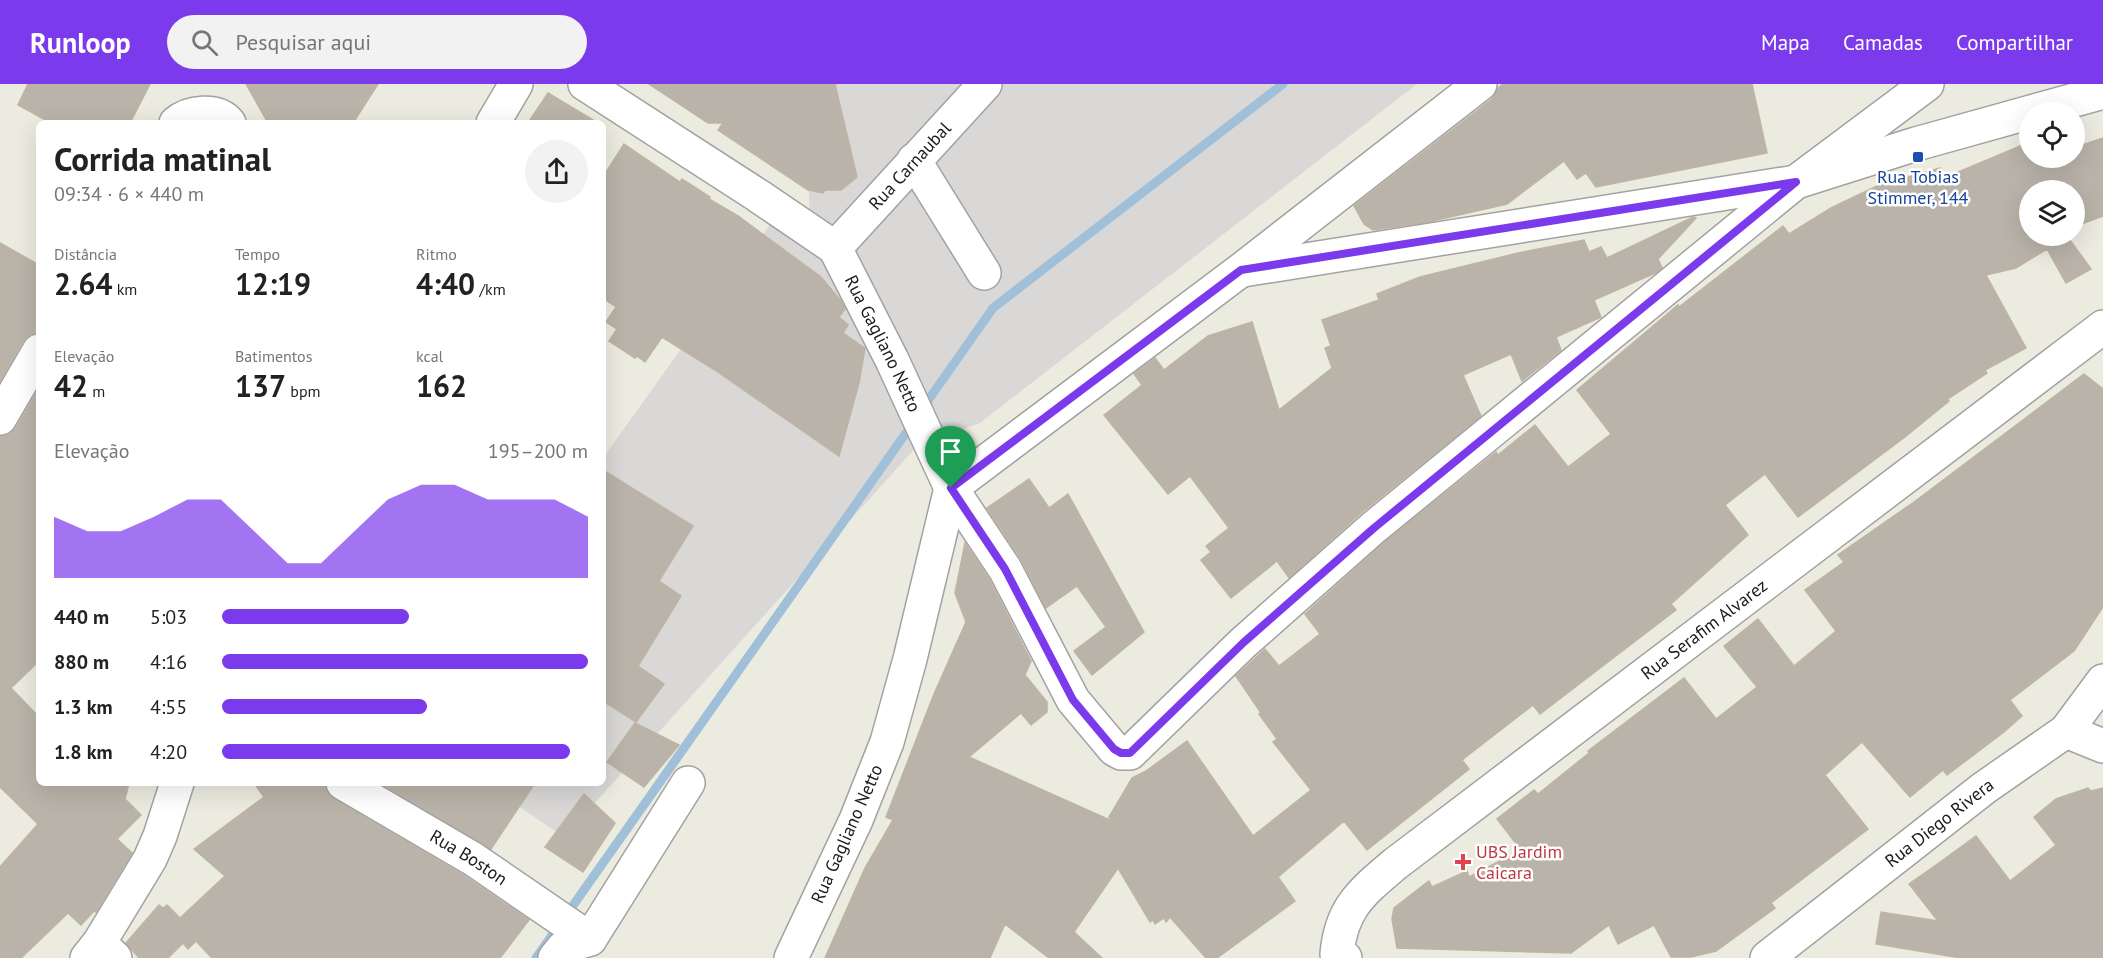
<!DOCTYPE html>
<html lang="pt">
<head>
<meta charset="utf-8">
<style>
	body { margin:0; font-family:"PT Sans",sans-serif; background:#f2f2f2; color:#222; height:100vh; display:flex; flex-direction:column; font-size:22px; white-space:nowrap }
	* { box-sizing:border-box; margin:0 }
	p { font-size:20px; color:#767676 }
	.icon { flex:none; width:33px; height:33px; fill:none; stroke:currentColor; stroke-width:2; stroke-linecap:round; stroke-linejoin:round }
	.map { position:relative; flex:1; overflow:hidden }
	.drawer { position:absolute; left:36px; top:36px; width:570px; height:666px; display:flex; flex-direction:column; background:#fff; border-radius:9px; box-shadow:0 6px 24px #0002 }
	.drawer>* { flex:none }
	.tools { position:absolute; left:2019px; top:18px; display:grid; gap:12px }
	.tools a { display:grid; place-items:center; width:66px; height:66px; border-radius:50%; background:#fff; box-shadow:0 6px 24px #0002; font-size:30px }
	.pin { position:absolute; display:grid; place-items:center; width:51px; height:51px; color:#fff; margin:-62px -26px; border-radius:50% 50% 50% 0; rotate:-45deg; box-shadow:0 0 6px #0007 }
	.pin .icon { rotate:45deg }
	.round { display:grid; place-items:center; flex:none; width:63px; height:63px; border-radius:32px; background:#f2f2f2 }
	.overview { display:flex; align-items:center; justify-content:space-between; height:102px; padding:0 18px }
	h1 { font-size:33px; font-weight:700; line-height:45px }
	.stats { display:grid; grid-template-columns:repeat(3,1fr); gap:9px; height:102px; padding:6px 18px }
	.stats div { display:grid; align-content:center }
	.stats b { font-size:30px; font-weight:700 }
	.stats small { font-size:16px; font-weight:400 }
	.stats p { font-size:16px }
	.chart { height:168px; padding:12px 18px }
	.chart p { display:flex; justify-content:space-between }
	.chart svg { width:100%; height:108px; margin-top:6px; fill:#7c3aed; opacity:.7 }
	ul { padding:0 18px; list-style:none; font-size:20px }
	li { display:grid; grid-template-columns:96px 72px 1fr; align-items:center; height:45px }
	li i { height:15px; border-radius:8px; background:#7c3aed }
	header { display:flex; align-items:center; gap:36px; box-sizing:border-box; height:84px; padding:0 30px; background:#7c3aed; color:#fff }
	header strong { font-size:28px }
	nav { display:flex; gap:33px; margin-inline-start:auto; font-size:21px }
	.search { width:420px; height:54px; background:#f2f2f2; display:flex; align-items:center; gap:15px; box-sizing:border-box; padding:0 21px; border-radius:33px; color:#767676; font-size:22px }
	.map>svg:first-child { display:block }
	.residential { fill:#d9d8d7 }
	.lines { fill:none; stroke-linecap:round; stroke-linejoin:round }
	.stream { stroke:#a0c0da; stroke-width:9 }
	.building { fill:#b9b3a9; stroke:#beb4a3; stroke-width:1.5 }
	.minor-casing { stroke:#a2a2a2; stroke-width:36 }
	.tertiary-casing { stroke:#a2a2a2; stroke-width:36 }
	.minor { stroke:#fff; stroke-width:33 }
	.tertiary { stroke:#fff; stroke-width:33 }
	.route-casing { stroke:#fff; stroke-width:12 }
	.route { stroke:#7c3aed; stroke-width:8 }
	.transit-dot { fill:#1a4fb4; stroke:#fff; stroke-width:2 }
	.health-dot { fill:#e0444e; stroke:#fff; stroke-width:2 }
	.labels { text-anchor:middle; stroke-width:5; stroke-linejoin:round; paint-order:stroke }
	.street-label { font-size:18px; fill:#1b1b1b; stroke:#fff }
	.transit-label { font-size:18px; fill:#164399; stroke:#fff }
	.health-label { font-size:18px; fill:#be3a42; stroke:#fff; text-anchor:start }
</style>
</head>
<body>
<header>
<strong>Runloop</strong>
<div class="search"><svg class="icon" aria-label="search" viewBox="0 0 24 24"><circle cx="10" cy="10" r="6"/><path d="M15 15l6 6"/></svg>Pesquisar aqui</div>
<nav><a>Mapa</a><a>Camadas</a><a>Compartilhar</a></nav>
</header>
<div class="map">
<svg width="2103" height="874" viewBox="0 0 2103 874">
	<rect width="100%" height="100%" fill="#ecebe0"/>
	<path class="residential" d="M804,0h613l-437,339 -61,21 -355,393 -80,-54h119v-325l171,-239 36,-1z"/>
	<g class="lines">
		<g class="stream">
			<path d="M922,325l71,-101 290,-224"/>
			<path d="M536,874l377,-535"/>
		</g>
	</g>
	<g class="building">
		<path d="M28,0h122l-20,39h-79l-33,-18z"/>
		<path d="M246,0h132l-25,39h-85z"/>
		<path d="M649,0h186l22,93 -16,13h-16l-2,3 -15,-3 -90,-60 5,-7h-15z"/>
		<path d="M1503,0h249l15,69 -171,34 -10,-14 -9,6 -13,-18 -57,43 -79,18 -55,8 -9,-6 -10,-18 138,-107 6,-11z"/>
		<path d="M548,9l50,30h-70z"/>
		<path d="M2103,54v78l-29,11v-37h-44v46h37l24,33 -25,14 -19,-34 -31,19 -30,7 40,73 -41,22 2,3 -39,26 1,2 -44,36 -107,80 -33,-43 -40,31 23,30 -77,69 5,6 -136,104 -7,-9 -71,55 7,9 -102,81 -23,-29 -66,56 17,24 -78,57h-11l-36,-41 -4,5 -2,-4 -9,6 -2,-4 -3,2 -32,-54 -44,64 28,26h-53l-44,-34 -15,34h-165l40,-90 28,-48 -7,-3 48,-123 32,-72 -11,-29 10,-50 24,36 42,82 -6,14 22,27v10l-16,13 -10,-12 -52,44 143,64 -3,-4 23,-39 14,-7 41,-30 66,95 58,-46 -38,-48 4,-3 -18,-25 2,-1 -25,-37 29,-27 14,17 41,-32 -15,-20 80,-72 111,-90 2,3 37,-30 33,42 43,-33 -34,-44 101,-85 1,2 104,-81 6,8 42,-26 46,-22 63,-18 4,10 86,-36v16h44v-17l2,6z"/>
		<path d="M624,60l56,38 2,-3 28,18 -1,2 29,17 83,61 20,24 4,8 -6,8 9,8 -5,8 22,15 -6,35 -20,73 -124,-86 -53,-33 -17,25 -8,-6 -2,2 -26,-17 8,-12 -11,-7 10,-15 -13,-9v-121z"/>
		<path d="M1693,133l3,1 -38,41 4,9 -7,5 -61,27 7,17 -45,20 5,13 -39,31 -11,-27 -48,21 18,41 -120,97 -72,65 -12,-17 -46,37 -30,-38 10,-8 -5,-6 23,-18 -39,-52 -22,18 -64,-79 38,-30 -8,-11 21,-16 9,12 44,-34 44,-14 27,88 53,-42 -7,-20 6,-2 -9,-26 57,-20 -2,-6 43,-17 98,-24 66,-13 5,12 12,-5 6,11z"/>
		<path d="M0,159l39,22v67l-9,2 -7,7 -23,40z"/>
		<path d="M2084,290l19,15v218l-29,44 -64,49 12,16 -18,16 -57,43 -4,-5 -33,27 -48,-55 -37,33 43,54 -97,74 4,5 -59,43 -25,6h-20l-17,-32 -36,19 -9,-19 -38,28 -174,-5 -5,-29 2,-11 35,-27 3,6 35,-16 2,6 52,-27 -24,-31 37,-29 4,4 51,-41 -1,-2 96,-73 32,41 41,-32 -33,-41 34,-27 36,47 42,-35 -31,-41 39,-28 -6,-7 76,-53z"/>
		<path d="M39,304v273l-28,27 28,29v66h90l-4,16 16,16 -24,24 15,14 -36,59 -1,-2 -14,15 -13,-12 -47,45h-21v-91l38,-43 -38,-37v-350l9,-3 7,-6z"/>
		<path d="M603,386l90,56 -34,55 22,15 -43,70 26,18 -28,38 -33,-21z"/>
		<path d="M1029,395l20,29 19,-14 76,138 -52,43 -18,-24 32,-24 -29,-41 -31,22 -25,-49 -34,-51z"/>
		<path d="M635,639l44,22 -35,42 -37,-25z"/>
		<path d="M254,699h70l3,10 7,6 129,76 66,45 -29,38h-288l-16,-17 -8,8 -5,-6 -15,15h-29l-13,-15 33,-38 4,3 4,-3 13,13 45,-42 -31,-27 70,-52z"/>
		<path d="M380,699h155l-44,66z"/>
		<path d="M2088,704l3,3 12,-3v170h-142l-85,-14 5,-32 57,9 -29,-37 27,-19 40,-29 34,45 46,-36 -22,-28 22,-18z"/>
		<path d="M584,710l31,29 -32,49 -38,-25z"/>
	</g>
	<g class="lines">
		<g class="minor-casing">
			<g id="minor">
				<path d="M1480,0l-239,186 -290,218 54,81 68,131 41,49 7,4h9l113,-110 130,-115 423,-346 131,-98"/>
				<path d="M176,39c13,-11 41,-15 53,0"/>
				<path d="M914,76l70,113"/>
				<path id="s1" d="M835,164l150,-164"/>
				<path d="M1243,186l553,-88 120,-38 187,-52"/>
				<path d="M0,334l39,-67"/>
				<path d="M2066,647l37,15"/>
				<path id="s2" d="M343,699l130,76 117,80"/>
				<path d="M99,859l16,15"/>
				<path d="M555,874l9,-11 26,-8 98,-156"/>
				<path id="s3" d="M1345,874l-8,-4c4,-46 25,-62 58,-90l708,-537"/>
				<path id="s4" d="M1767,874l217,-170 82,-57 37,-50"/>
			</g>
		</g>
		<g class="tertiary-casing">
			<g id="tertiary">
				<path id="s5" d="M585,0l172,111 78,53 57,112 59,128 -41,171 -23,83 -31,78 -65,138"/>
				<path d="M493,39l23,-39"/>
				<path d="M87,874l12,-15 51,-84 10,-23 17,-53"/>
			</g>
		</g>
		<use href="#minor" class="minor"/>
		<use href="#tertiary" class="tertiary"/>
	</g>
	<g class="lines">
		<g class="route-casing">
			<path id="route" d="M1796,98l-422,346 -131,115 -113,110h-9l-7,-4 -41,-49 -68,-131 -54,-81 290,-218z"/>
		</g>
		<use href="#route" class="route"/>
	</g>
	<rect class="transit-dot" x="1912" y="67" width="12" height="12" rx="3"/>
	<path class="health-dot" d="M1460 769h6v6h6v6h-6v6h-6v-6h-6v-6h6z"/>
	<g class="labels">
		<g class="street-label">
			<text dy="6" stroke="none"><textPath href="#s1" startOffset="111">Rua Carnaubal</textPath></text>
			<text dy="6" stroke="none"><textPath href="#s5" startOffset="406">Rua Gagliano Netto</textPath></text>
			<text dy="6" stroke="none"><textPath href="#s3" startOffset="508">Rua Serafim Alvarez</textPath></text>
			<text dy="6" stroke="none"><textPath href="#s4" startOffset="219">Rua Diego Rivera</textPath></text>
			<text transform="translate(847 750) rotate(-66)" y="6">Rua Gagliano Netto</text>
			<text dy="6" stroke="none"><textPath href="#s2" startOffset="146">Rua Boston</textPath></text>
		</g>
		<g class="transit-label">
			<text x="1918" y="99">Rua Tobias<tspan x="1918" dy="21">Stimmer, 144</tspan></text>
		</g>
		<g class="health-label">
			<text x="1476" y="774">UBS Jardim<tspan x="1476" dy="21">Caicara</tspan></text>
		</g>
	</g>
</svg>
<div class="tools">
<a><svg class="icon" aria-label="locate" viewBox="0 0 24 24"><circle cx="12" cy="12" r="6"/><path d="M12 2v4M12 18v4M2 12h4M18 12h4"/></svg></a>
<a><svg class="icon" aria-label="layers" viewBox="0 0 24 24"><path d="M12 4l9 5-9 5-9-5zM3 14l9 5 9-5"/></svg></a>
</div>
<div class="pin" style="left:951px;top:404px;background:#1e9e55"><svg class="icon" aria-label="arrive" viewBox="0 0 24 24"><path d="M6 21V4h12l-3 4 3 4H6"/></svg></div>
<section class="drawer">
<div class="overview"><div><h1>Corrida matinal</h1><p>09:34 · 6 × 440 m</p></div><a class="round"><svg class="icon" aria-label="share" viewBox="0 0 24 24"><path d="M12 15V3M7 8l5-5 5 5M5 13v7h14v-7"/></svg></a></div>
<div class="stats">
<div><p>Distância</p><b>2.64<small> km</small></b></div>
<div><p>Tempo</p><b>12:19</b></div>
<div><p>Ritmo</p><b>4:40<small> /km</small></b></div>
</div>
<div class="stats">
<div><p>Elevação</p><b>42<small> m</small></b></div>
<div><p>Batimentos</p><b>137<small> bpm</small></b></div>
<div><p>kcal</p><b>162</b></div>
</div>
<div class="chart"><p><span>Elevação</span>195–200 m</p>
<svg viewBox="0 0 160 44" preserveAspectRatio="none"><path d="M0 44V19L10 25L20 25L30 19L40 12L50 12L60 25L70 38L80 38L90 25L100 12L110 6L120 6L130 12L140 12L150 12L160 19V44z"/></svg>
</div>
<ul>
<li><b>440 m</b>5:03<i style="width:51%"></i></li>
<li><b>880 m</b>4:16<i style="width:100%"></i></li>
<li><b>1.3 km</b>4:55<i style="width:56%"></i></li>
<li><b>1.8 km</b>4:20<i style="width:95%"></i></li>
</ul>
</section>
</div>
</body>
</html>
